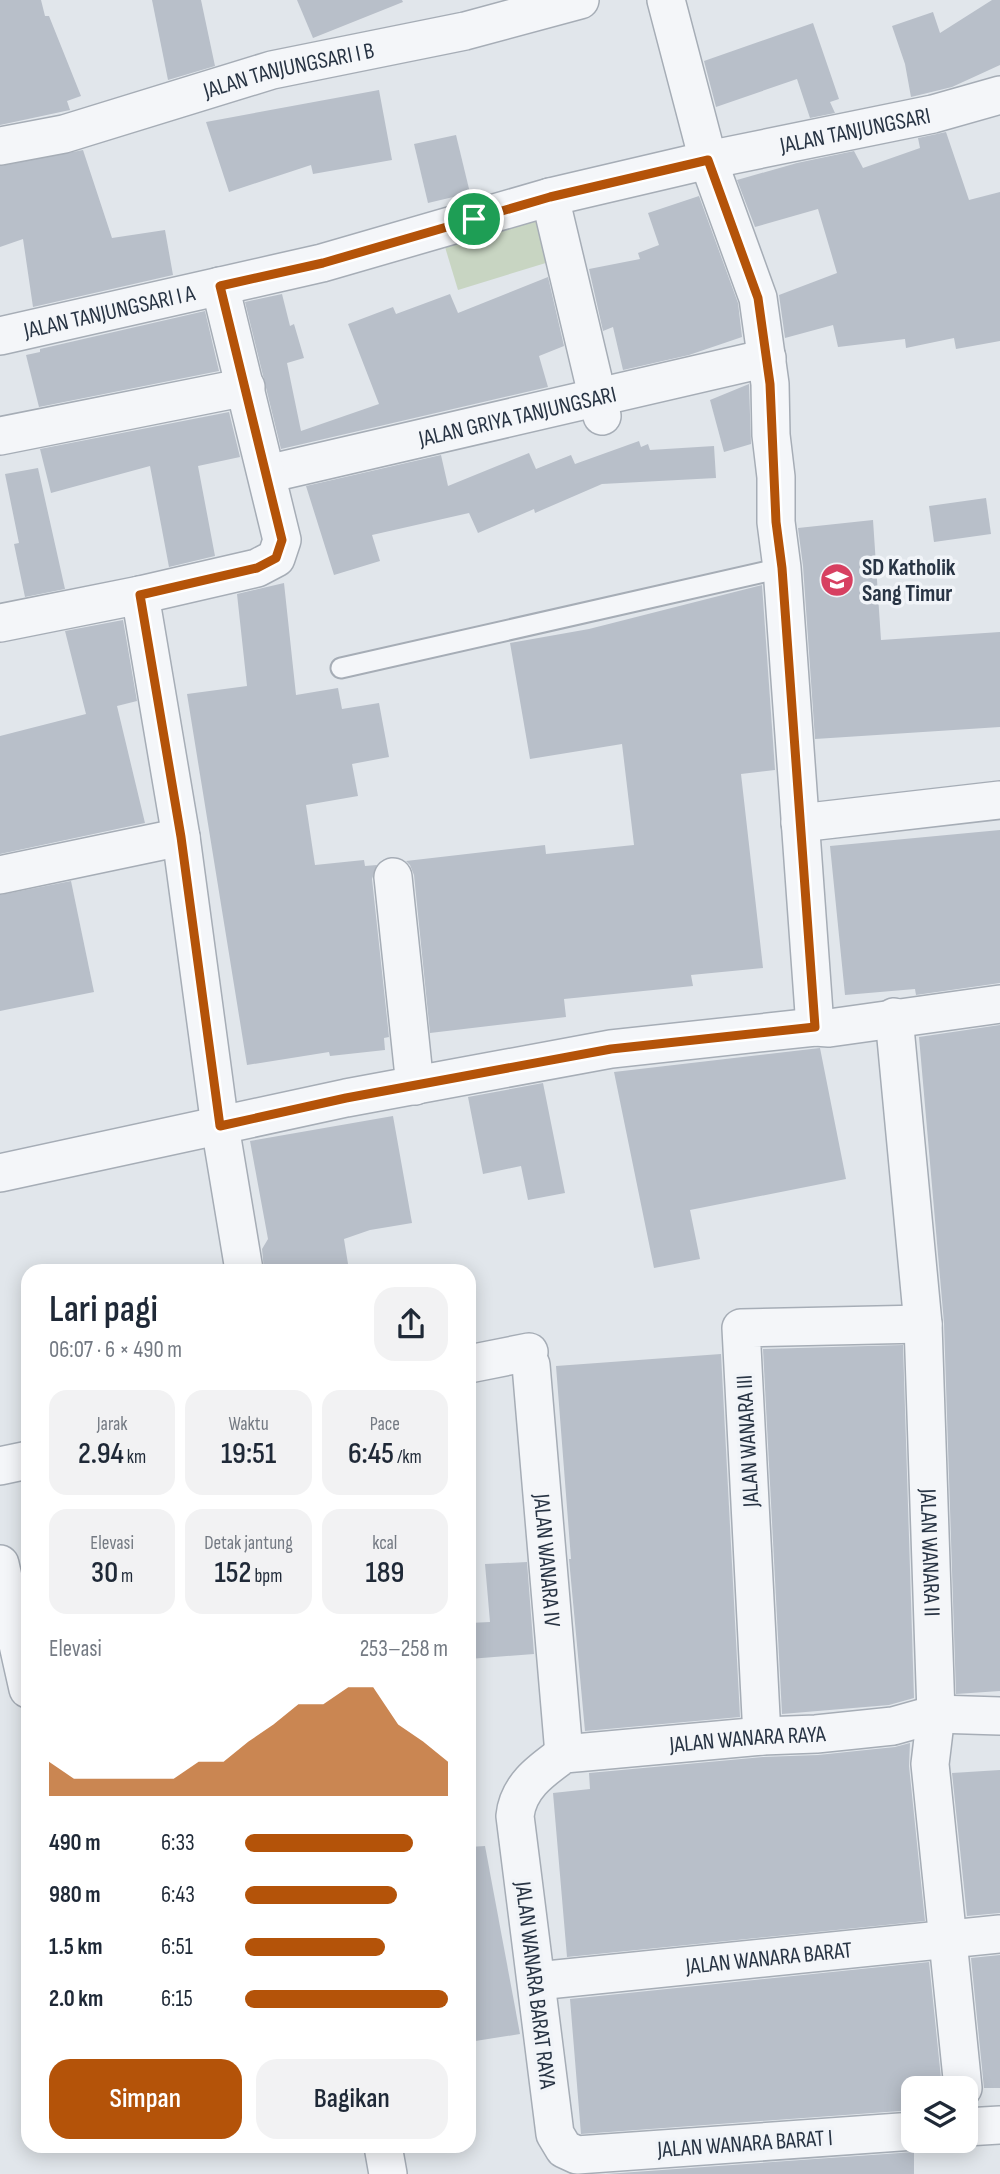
<!DOCTYPE html>
<html lang="id">
<head>
<meta charset="utf-8">
<style>
	body { margin:0; font-family:"Sofia Sans Condensed",sans-serif; background:#f2f2f3; color:#1f2937; height:100vh; display:flex; flex-direction:column; font-size:26px; white-space:nowrap }
	* { box-sizing:border-box; margin:0 }
	p { font-size:23px; color:#747a83 }
	.icon { flex:none; width:38px; height:38px; fill:none; stroke:currentColor; stroke-width:2; stroke-linecap:round; stroke-linejoin:round }
	.map { position:relative; flex:1; overflow:hidden }
	.panel { position:absolute; left:21px; top:1264px; width:455px; height:889px; display:flex; flex-direction:column; background:#fff; border-radius:21px; box-shadow:0 4px 18px #0003 }
	.panel>* { flex:none }
	.fabs { position:absolute; left:901px; top:2076px; display:grid; gap:14px }
	.fabs a { display:grid; place-items:center; width:77px; height:77px; border-radius:14px; background:#fff; box-shadow:0 4px 18px #0003; font-size:35px }
	.pin { position:absolute; display:grid; place-items:center; width:60px; height:60px; color:#fff; margin:-30px; border:4px solid #fff; border-radius:50%; box-shadow:0 2px 7px #0007 }
	.round { display:grid; place-items:center; flex:none; width:74px; height:74px; border-radius:21px; background:#f2f2f3 }
	.summary { display:flex; align-items:center; justify-content:space-between; height:119px; padding:0 28px }
	h1 { font-size:38px; font-weight:600; line-height:52px }
	.figures { display:grid; grid-template-columns:repeat(3,1fr); gap:10px; height:119px; padding:7px 28px }
	.figures div { display:grid; align-content:center; border-radius:18px; background:#f2f2f3; text-align:center }
	.figures b { font-size:30px; font-weight:600 }
	.figures small { font-size:19px; font-weight:400 }
	.figures p { font-size:19px }
	.chart { height:196px; padding:14px 28px }
	.chart p { display:flex; justify-content:space-between }
	.chart svg { width:100%; height:126px; margin-top:7px; fill:#b45309; opacity:.7 }
	.button { display:flex; gap:14px; margin-top:auto; padding:14px 28px }
	.button a { flex:1; height:80px; border-radius:21px; background:#b45309; color:#fff; font-size:28px; font-weight:600; line-height:80px; text-align:center }
	.button a+a { background:#f2f2f3; color:#1f2937 }
	ul { padding:0 28px; list-style:none; font-size:23px }
	li { display:grid; grid-template-columns:112px 84px 1fr; align-items:center; height:52px }
	li i { height:18px; border-radius:9px; background:#b45309 }
	.map>svg:first-child { display:block }
	.green { fill:#c8d5c2 }
	.building { fill:#b8bfc9 }
	.lines { fill:none; stroke-linecap:round; stroke-linejoin:round }
	.lane-casing { stroke:#a6adb6; stroke-width:23 }
	.street-casing { stroke:#a6adb6; stroke-width:40 }
	.lane { stroke:#f4f6f9; stroke-width:19 }
	.street { stroke:#f4f6f9; stroke-width:37 }
	.route-casing { stroke:#fff; stroke-width:14 }
	.route { stroke:#b45309; stroke-width:9 }
	.labels { text-anchor:middle; stroke-width:7; stroke-linejoin:round; paint-order:stroke }
	.street-label { font-size:23px; fill:#283444; stroke:#f1f4f8 }
	.poi-label { font-size:23px; font-weight:bold; fill:#283444; stroke:#f1f4f8; text-anchor:start }
</style>
</head>
<body>
<div class="map">
<svg width="1000" height="2174" viewBox="0 0 1000 2174">
	<rect width="100%" height="100%" fill="#e1e6eb"/>
	<path class="green" d="M536,219l13,43 -91,28 -13,-43z"/>
	<g class="building">
		<path d="M0,0h41l4,16h4l32,80 -14,5 3,9 -70,15z"/>
		<path d="M152,0h49l14,66 -47,14z"/>
		<path d="M297,0h105l1,2 -90,36z"/>
		<path d="M992,0h8v65l-48,22 -41,10 -6,-33 -13,-38 41,-14 7,21z"/>
		<path d="M813,23l26,76 -9,3 5,11 -25,5 -13,-39 -81,28 -12,-46z"/>
		<path d="M379,90l13,70 -79,14 -2,-9 -82,27 -23,-70z"/>
		<path d="M946,132l23,68 31,-8v149l-44,8 -2,-11 -48,10 -1,-9 -67,8 -5,-22 -48,13 -6,-43 58,-22 -19,-64 -63,18 -18,-47 60,-17 57,-12 9,17 57,-20 -2,-10z"/>
		<path d="M456,135l14,58 -42,10 -14,-59z"/>
		<path d="M83,150l29,88 53,-8 8,45 -140,32 -10,-68 -23,8v-81z"/>
		<path d="M699,196l39,107 4,34 -53,18 -66,15 -10,-43 -10,4 -14,-62 51,-10 -2,-6 21,-8 -11,-32z"/>
		<path d="M548,277l16,69 -25,10 9,31 -267,62 -36,-147 37,-8 8,32 4,-2 10,34 -17,5 14,68 78,-27 -31,-80 45,-17 3,7 54,-20 8,19z"/>
		<path d="M205,311l14,60 -180,36 -13,-52 14,-3v-3z"/>
		<path d="M749,384l2,60 -27,8 -14,-52z"/>
		<path d="M229,412l11,45 -42,9 17,90 -46,11 -19,-101 -99,27 -11,-44z"/>
		<path d="M639,441l2,6 7,-3 2,6 64,-4 2,32 -114,6 -67,29 -1,-4 -56,24 -9,-20 -97,22 8,26 -46,14 -28,-89 135,-31 7,31 81,-33 7,16 35,-14 4,9z"/>
		<path d="M38,468l27,121 -40,8 -11,-53 5,-1 -14,-69z"/>
		<path d="M986,498l5,36 -57,8 -5,-36z"/>
		<path d="M873,520l8,120 119,-8v95l-185,12 -12,-173 -5,-38z"/>
		<path d="M284,583l12,112 42,-7 4,21 37,-6 10,54 -37,7 6,32 -52,9 9,60 49,-5 1,6 12,-1 -5,14 17,158 -5,1 1,12 -55,6 -1,-4 -82,13 -60,-371 60,-8 -10,-92z"/>
		<path d="M762,585l13,185 -34,4 22,194 -72,7 2,11 -129,13 2,18 -136,16 -16,-158 -4,-10 -4,-4 139,-16 1,9 88,-9 -12,-101 -92,15 -20,-116 79,-14z"/>
		<path d="M123,620l14,81 -20,5 28,117 -145,31v-118l86,-22 -21,-83z"/>
		<path d="M1000,830v153l-84,12 -1,-6 -70,6 -15,-149z"/>
		<path d="M71,881l23,111 -94,19v-116z"/>
		<path d="M1000,1025v666l-44,3 -12,-371 -25,-286z"/>
		<path d="M820,1048l26,131 -156,31 10,49 -46,9 -40,-196z"/>
		<path d="M543,1083l22,110 -37,7 -7,-34 -38,8 -15,-77z"/>
		<path d="M393,1116l19,107 -42,7 -26,9 5,31h-85l-2,-21 6,-10 -18,-98z"/>
		<path d="M903,1345l11,353 -25,7 -107,9 -19,-365z"/>
		<path d="M721,1354l19,363 -155,14 -16,-172h2l-15,-193z"/>
		<path d="M527,1562l7,92 -65,5v-36l21,-1 -5,-58z"/>
		<path d="M910,1743l-1,23 16,155 -358,36 -14,-164 37,-4 -1,-16 174,-16 55,-2 77,-8z"/>
		<path d="M1000,1770v143l-33,3 -15,-143z"/>
		<path d="M485,1846l35,188 -51,8v-195z"/>
		<path d="M1000,1955v133h-16l-13,-130z"/>
		<path d="M929,1962l13,126h-28v22l-333,24 -11,-135z"/>
		<path d="M914,2152v22h-308z"/>
	</g>
	<g class="lines">
		<g class="lane-casing">
			<path id="lane" d="M341,668l441,-100"/>
		</g>
		<g class="street-casing">
			<g id="street">
				<path d="M666,0l42,160 50,138 12,86 1,51 5,42v45l6,46 33,459"/>
				<path id="s1" d="M0,146l64,-12 208,-64 193,-39 115,-31"/>
				<path d="M550,197l52,219"/>
				<path id="s2" d="M0,336l322,-73 228,-66 158,-37 225,-46 67,-19"/>
				<path d="M0,436l246,-49"/>
				<path id="s3" d="M267,474l500,-116"/>
				<path d="M140,595l41,242 39,289 24,144"/>
				<path d="M0,623l140,-28 117,-27 19,-10 6,-18 -62,-254"/>
				<path d="M800,823l200,-23"/>
				<path d="M0,875l181,-38"/>
				<path d="M393,877l22,209"/>
				<path id="s4" d="M894,1017l29,307 13,390 -6,50 33,324"/>
				<path d="M0,1173l346,-75 265,-49 204,-22 14,1 171,-24"/>
				<path d="M469,1364l60,-12"/>
				<path id="s5" d="M531,1365l33,389"/>
				<path d="M0,1466l28,-6"/>
				<path d="M0,1564l28,125"/>
				<path d="M762,1736l-21,-408 182,-4"/>
				<path id="s6" d="M537,1981l463,-47"/>
				<path d="M966,2127l34,-2"/>
				<path id="s7" d="M914,2131l-337,24 -13,-6 -9,-15 -40,-318c3,-30 27,-46 49,-62l198,-18 54,-2 77,-8 43,-12 64,2"/>
				<path d="M383,2146l5,28"/>
			</g>
		</g>
		<use href="#lane" class="lane"/>
		<use href="#street" class="street"/>
	</g>
	<g class="lines">
		<g class="route-casing">
			<path id="route" d="M708,160l50,138 12,86 6,138 6,46 33,459 -204,22 -265,49 -126,28 -39,-289 -41,-242 117,-27 19,-10 6,-18 -62,-254 103,-23 227,-66z"/>
		</g>
		<use href="#route" class="route"/>
	</g>
	<defs>
		<g id="school-disc" transform="scale(1.75)"><circle r="9.5" fill="#d74061" stroke="#f1f4f8"/><path d="M0-5L7-2L0 1L-7-2ZM-4 1L0 2.5L4 1V4Q0 6-4 4Z" fill="#fff"/></g>
	</defs>
	<g fill-rule="evenodd">
		<use href="#school-disc" x="837" y="580"/>
	</g>
	<g class="labels">
		<g class="street-label">
			<text dy="8" stroke="none"><textPath href="#s1" startOffset="299">JALAN TANJUNGSARI I B</textPath></text>
			<text dy="8" stroke="none"><textPath href="#s2" startOffset="880">JALAN TANJUNGSARI</textPath></text>
			<text dy="8" stroke="none"><textPath href="#s2" startOffset="112">JALAN TANJUNGSARI I A</textPath></text>
			<text dy="8" stroke="none"><textPath href="#s3" startOffset="257">JALAN GRIYA TANJUNGSARI</textPath></text>
			<text transform="translate(747 1441) rotate(-93)" y="8">JALAN WANARA III</text>
			<text dy="8" stroke="none"><textPath href="#s4" startOffset="537">JALAN WANARA II</textPath></text>
			<text dy="8" stroke="none"><textPath href="#s5" startOffset="196">JALAN WANARA IV</textPath></text>
			<text dy="8" stroke="none"><textPath href="#s7" startOffset="956">JALAN WANARA RAYA</textPath></text>
			<text dy="8" stroke="none"><textPath href="#s6" startOffset="233">JALAN WANARA BARAT</textPath></text>
			<text transform="translate(536 1985) rotate(83)" y="8">JALAN WANARA BARAT RAYA</text>
			<text transform="translate(745 2143) rotate(-4)" y="8">JALAN WANARA BARAT I</text>
		</g>
		<g class="poi-label">
			<text x="862" y="575">SD Katholik<tspan x="862" dy="26">Sang Timur</tspan></text>
		</g>
	</g>
</svg>
<div class="fabs">
<a><svg class="icon" aria-label="layers" viewBox="0 0 24 24"><path d="M12 4l9 5-9 5-9-5zM3 14l9 5 9-5"/></svg></a>
</div>
<div class="pin" style="left:474px;top:219px;background:#1e9e55"><svg class="icon" aria-label="arrive" viewBox="0 0 24 24"><path d="M6 21V4h12l-3 4 3 4H6"/></svg></div>
<section class="panel">
<div class="summary"><div><h1>Lari pagi</h1><p>06:07 · 6 × 490 m</p></div><a class="round"><svg class="icon" aria-label="share" viewBox="0 0 24 24"><path d="M12 15V3M7 8l5-5 5 5M5 13v7h14v-7"/></svg></a></div>
<div class="figures">
<div><p>Jarak</p><b>2.94<small> km</small></b></div>
<div><p>Waktu</p><b>19:51</b></div>
<div><p>Pace</p><b>6:45<small> /km</small></b></div>
</div>
<div class="figures">
<div><p>Elevasi</p><b>30<small> m</small></b></div>
<div><p>Detak jantung</p><b>152<small> bpm</small></b></div>
<div><p>kcal</p><b>189</b></div>
</div>
<div class="chart"><p><span>Elevasi</span>253–258 m</p>
<svg viewBox="0 0 160 44" preserveAspectRatio="none"><path d="M0 44V32L10 38L20 38L30 38L40 38L50 38L60 32L70 32L80 25L90 19L100 12L110 12L120 6L130 6L140 19L150 25L160 32V44z"/></svg>
</div>
<ul>
<li><b>490 m</b>6:33<i style="width:83%"></i></li>
<li><b>980 m</b>6:43<i style="width:75%"></i></li>
<li><b>1.5 km</b>6:51<i style="width:69%"></i></li>
<li><b>2.0 km</b>6:15<i style="width:100%"></i></li>
</ul>
<div class="button"><a>Simpan</a><a>Bagikan</a></div>
</section>
</div>
</body>
</html>
